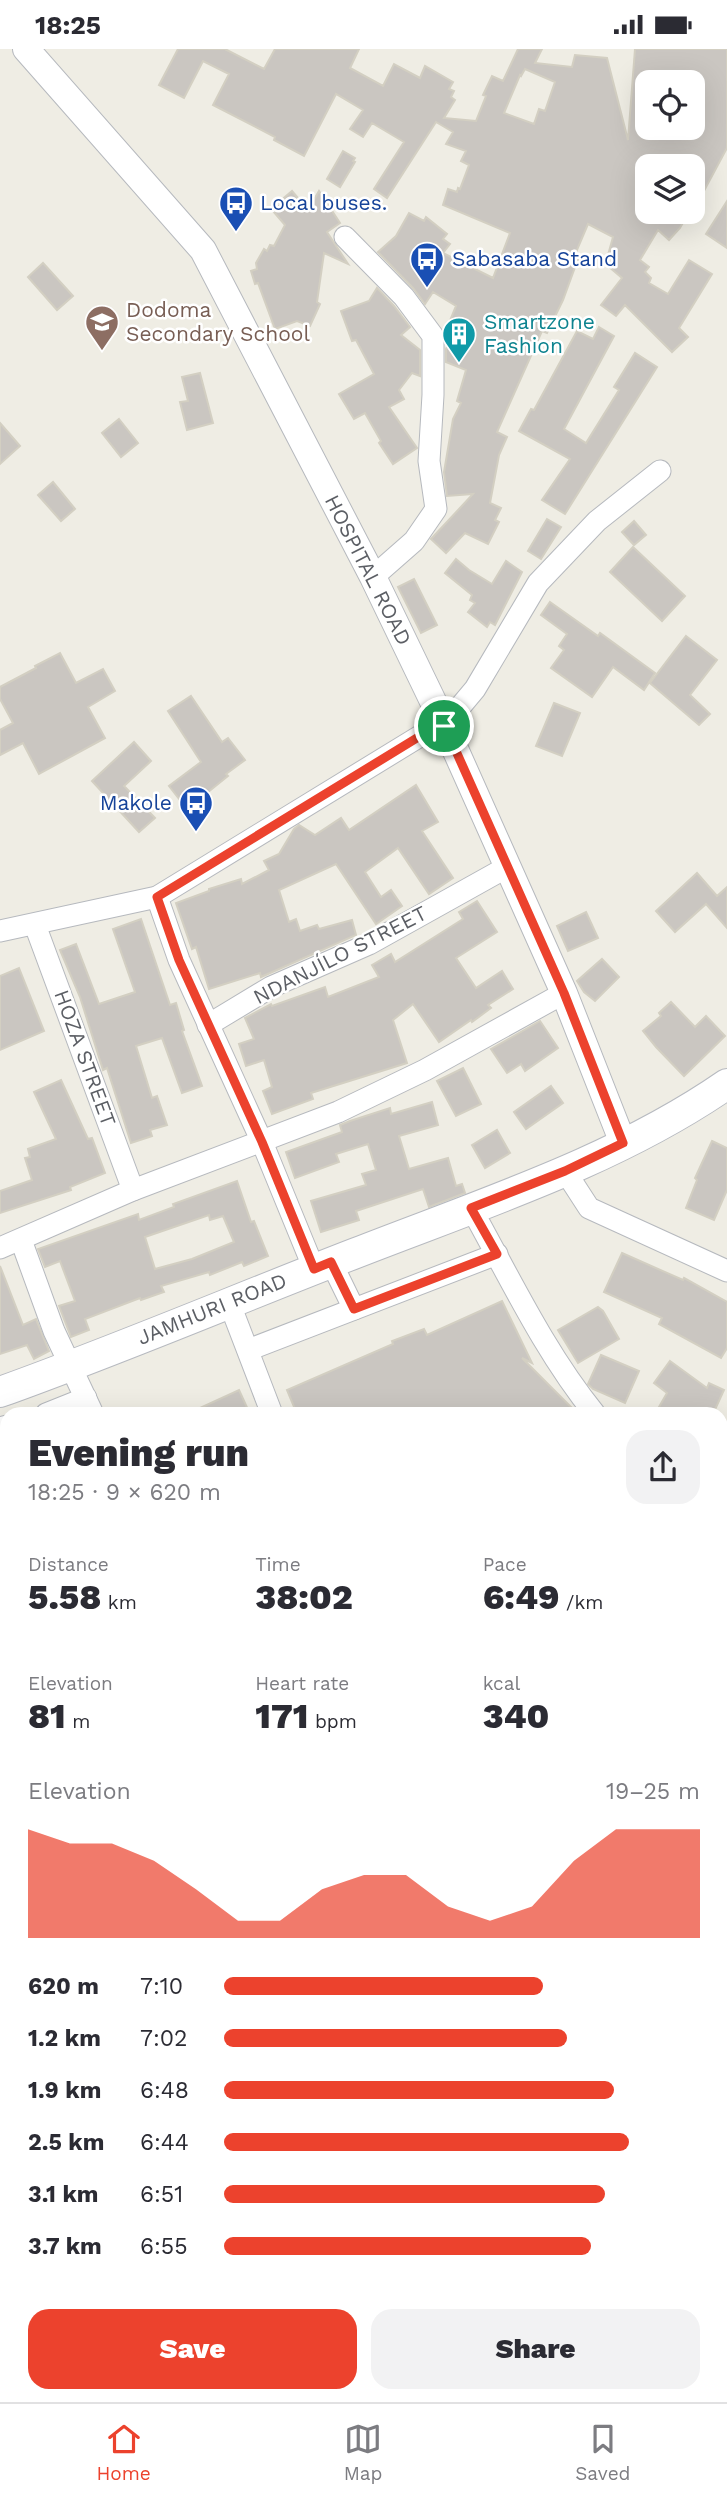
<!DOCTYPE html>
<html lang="en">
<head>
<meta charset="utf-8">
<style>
	body { margin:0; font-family:"Work Sans",sans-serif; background:#f2f2f3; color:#2b2b33; height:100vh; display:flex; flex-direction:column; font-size:26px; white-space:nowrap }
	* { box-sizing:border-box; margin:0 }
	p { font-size:23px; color:#7c7c81 }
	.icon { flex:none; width:38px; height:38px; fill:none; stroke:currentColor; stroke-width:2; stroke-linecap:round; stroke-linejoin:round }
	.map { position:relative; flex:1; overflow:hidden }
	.panel { position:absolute; left:0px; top:1358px; width:728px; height:996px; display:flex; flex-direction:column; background:#fff; border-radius:21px 21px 0 0; box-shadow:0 7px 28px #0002 }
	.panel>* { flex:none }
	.controls { position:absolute; left:635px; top:21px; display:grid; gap:14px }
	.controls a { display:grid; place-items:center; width:70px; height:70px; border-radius:14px; background:#fff; box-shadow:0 7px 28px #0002; font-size:35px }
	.pin { position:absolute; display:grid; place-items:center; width:60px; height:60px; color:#fff; margin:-30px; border:4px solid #fff; border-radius:50%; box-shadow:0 2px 7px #0007 }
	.round { display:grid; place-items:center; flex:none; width:74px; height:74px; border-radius:21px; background:#f2f2f3 }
	.headline { display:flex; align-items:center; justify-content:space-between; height:119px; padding:0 28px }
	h1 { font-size:38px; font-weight:800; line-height:52px }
	.metrics { display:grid; grid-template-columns:repeat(3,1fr); gap:10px; height:119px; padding:7px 28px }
	.metrics div { display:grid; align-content:center }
	.metrics b { font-size:35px; font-weight:800 }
	.metrics small { font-size:19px; font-weight:400 }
	.metrics p { font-size:19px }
	.chart { height:196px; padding:14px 28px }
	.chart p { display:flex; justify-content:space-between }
	.chart svg { width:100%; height:126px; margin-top:7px; fill:#ec422d; opacity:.7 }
	.button { display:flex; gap:14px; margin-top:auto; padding:14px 28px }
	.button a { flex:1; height:80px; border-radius:21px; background:#ec422d; color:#fff; font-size:28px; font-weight:800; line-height:80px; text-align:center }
	.button a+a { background:#f2f2f3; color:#2b2b33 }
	ul { padding:0 28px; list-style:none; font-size:23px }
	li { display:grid; grid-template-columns:112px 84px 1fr; align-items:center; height:52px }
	li i { height:18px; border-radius:9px; background:#ec422d }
	.status { display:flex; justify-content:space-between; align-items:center; height:49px; padding:0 35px; background:#fff; direction:ltr }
	.status svg { height:19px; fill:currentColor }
	.dock { display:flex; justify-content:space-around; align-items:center; height:98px; border-top:2px solid #e1e1e2; background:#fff; font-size:19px; color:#7c7c81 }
	.dock a { display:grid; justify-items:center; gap:4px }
	.dock .current { color:#ec422d }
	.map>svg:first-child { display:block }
	.building { fill:#cac6c1; stroke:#d3cfc2; stroke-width:2; fill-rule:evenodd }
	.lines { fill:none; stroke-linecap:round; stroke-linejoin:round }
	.minor-casing { stroke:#b6b9be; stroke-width:23 }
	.tertiary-casing { stroke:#b6b9be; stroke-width:28 }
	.secondary-casing { stroke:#b7bac0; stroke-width:32 }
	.minor { stroke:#fff; stroke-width:21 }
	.tertiary { stroke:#fff; stroke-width:26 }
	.secondary { stroke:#fff; stroke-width:30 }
	.route-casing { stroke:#fff; stroke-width:14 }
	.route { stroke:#ec422d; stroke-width:9 }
	.labels { text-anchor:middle; stroke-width:5; stroke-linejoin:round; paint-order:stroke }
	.transit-label { font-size:21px; fill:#164399; stroke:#fff; text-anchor:start }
	.education-label { font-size:21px; fill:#785e54; stroke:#fff; text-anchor:start }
	.culture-label { font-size:21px; fill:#0d838f; stroke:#fff; text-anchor:start }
	.street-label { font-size:21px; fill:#5c5f65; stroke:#fff }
</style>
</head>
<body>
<div class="status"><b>18:25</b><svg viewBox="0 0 49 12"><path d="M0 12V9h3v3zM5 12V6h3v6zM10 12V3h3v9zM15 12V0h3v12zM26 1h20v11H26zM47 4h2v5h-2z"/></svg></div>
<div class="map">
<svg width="727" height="2353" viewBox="0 0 727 2353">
	<rect width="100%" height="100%" fill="#efede4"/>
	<g class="building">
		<path d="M178,0h47l39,20 11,-20h84l-9,19 33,18 11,-22 26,14 5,-12 28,16 -4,7 5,2 -3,6 4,3 -11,18 32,3 10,-25 -3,-1 9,-19 11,5 15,-32h24l-7,14 37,4 3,-12 32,3 21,82 7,-91h92v99l-23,43 -11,-6v-19h-45v28l-8,18h49l-9,16 -11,12 -11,-10 -18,30 9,7 -4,5 6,6 -2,5 19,11 21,-34 23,14 -33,54 9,9 -16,15 -47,-47 -9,11 -15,-11 21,-27 -13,-11 8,-9 -9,-3 5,-18 -25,-13 -14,33 4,2 -15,41 -16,33 -5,-2 -45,101 10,5 -8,18 -9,48 11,5 -6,12 4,2 -11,22 -23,-11 -19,20 -15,-14 42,-45 -26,2 -3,-24 9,-53 8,-16 -4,-2 9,-31 -20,-8v-13l8,-18 -7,-3 9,-22 -23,-14 -8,12 -12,-16 -35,-36 18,-16 13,-23 15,8 2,-4 21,17 -4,5 7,5 -7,9 50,25 17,-45 -67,-28 5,-16 9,3 1,-4 2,1 9,-24 -8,-4 5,-10 -20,-7 7,-12 -17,-10 -49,76 -13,-9 30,-47 -32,-19 -9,14 -13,-8 13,-19 -27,-16 -32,62 -30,-16 1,-3 -62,-32 16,-31 -26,-13 -19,37 -25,-13zM525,20l30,13 -10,29 -6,-2 -5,15 -30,-11 16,-38 1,1zM648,33h45v54l-15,-8h-30z"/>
		<path d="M343,102l12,7 -2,3 2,1 -15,25 -13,-8z"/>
		<path d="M292,142l16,19 11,-19 21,32 -13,9 21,32 -24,-11 -7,49 3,2 -10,22 -13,-5 -22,8 -17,-46 -3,1 -4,-13 6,-2 -1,-6 8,-14 3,2 3,-6 4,1 11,-21 -12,-14 8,-7 -2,-2z"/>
		<path d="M727,152v47l-21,-14z"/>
		<path d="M43,214l30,33 -16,14 -29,-33z"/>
		<path d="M377,239l17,18 16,21 -9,8 19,15v26l-8,-3 -13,17 5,9 -15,8 28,41 -24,16 -14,-21 2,-2 -16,-28 -11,6 -15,-25 35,-20 -18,-34 -4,1 -11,-30 28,-10z"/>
		<path d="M599,278l15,9 -50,93 22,14 33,-53 -5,-3 21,-34 22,14 -92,147 -23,-14 28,-41 -51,-28 12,-22 3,1 43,-79 16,8z"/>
		<path d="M200,324l13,50 -26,7 -7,-28 8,-1 -6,-24z"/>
		<path d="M119,370l19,24 -17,14 -19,-24z"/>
		<path d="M0,374l20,23 -20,18z"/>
		<path d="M53,433l22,27 -14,12 -23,-26z"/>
		<path d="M547,470l14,8 -20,32 -13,-8z"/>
		<path d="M634,472l12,14 -12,10 -12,-13z"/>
		<path d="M633,498l52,49 -23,25 -52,-49z"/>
		<path d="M456,510l13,11 23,14 14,-23 16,11 -27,53 -5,-3 -3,5 -19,-15 7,-9 -5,-3 2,-5 -27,-22z"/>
		<path d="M414,530l23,46 -16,8 -23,-46z"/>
		<path d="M550,553l48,34 2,-3 55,40 -11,17 -31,-23 -21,30 -41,-29 13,-18 -5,-4 8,-12 -26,-19z"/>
		<path d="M686,587l31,24 -27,35 20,19 -11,11 -49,-42z"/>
		<path d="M60,604l16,30 27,-14 12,22 -27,16 17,31 -66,36 -16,-31 -23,12v-25l13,-7 -13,-24v-12l36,-19 -1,-2z"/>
		<path d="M191,647l31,46 6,-4 17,22 -19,14 2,2 -41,33 -18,-23 32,-24 -33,-51z"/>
		<path d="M554,654l26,10 -18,43 -26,-10z"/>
		<path d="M134,693l17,19 -27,25 31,32 -16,14 -47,-51z"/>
		<path d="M416,736l22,37 -16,9 31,47 -24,16 -31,-46 -33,24 16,25 10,-7 11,16 -26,18 -40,-60 -57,26 10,32 7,-3 4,12 17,-6 2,4 33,-9 4,15 -95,42 -1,-4 -51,16 -13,-42 -4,2 -16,-46 33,-12v-2l32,-10 1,5 27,-14 -5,-9 15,-7 15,-25 5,-4 16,10 26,-17 8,12z"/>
		<path d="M697,824l20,23 10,-9v41l-21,-24 -31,28 -19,-21z"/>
		<path d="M477,852l20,31 -41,26 20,30 26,-17 11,18 -25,16 3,3 -19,14 -1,-2 -32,22 -26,-38 -20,16 14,43 -96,30 2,6 -41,15 -9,-23 9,-4 -8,-27 -18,6 -7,-22 15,-5 -9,-21 26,-14 1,2 53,-19 3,10 51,-20 -7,-12 19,-11 4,8 68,-43 -4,-7z"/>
		<path d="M586,863l12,26 -30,13 -11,-25z"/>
		<path d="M141,870l29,86 6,-2 8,27 -2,1 20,55 -20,7 -20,-55 -26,8 16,52 5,-2 10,29 -17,5 2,6 -21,7 -24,-75 -4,2 -23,-73 -20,-47 16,-6 23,60 36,-12 -22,-63z"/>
		<path d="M602,910l17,18 -24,24 -11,-9 -7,-11z"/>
		<path d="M19,919l25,63 -44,19v-74z"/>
		<path d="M671,953l24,25 11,-11 19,20 -41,40 -28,-29 -13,-16 18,-15 -2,-3z"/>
		<path d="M540,972l18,27 -33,23 -4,-7 -14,9 -16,-24z"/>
		<path d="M463,1019l18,36 -25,12 -19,-35z"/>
		<path d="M61,1031l27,59 4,-1 13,35 -35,14 1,3 -71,23v-22l32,-11 -7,-22 5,-1 -2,-8 28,-10 -22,-47z"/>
		<path d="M551,1037l12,17 -37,26 -12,-17z"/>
		<path d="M432,1053l6,23 -39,11 10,33 39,-11 8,28 6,-2 3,9 -36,14 -6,-18 -67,22 3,9 -38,12 -10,-31 55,-16 -4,-11 14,-4 -8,-26 -32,10 3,8 -44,16 -9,-26 56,-20 -2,-7 10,-4 40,-13 1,6z"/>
		<path d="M497,1081l13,23 -25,15 -13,-23z"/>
		<path d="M712,1092l15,7v42l-13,30 -28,-12 11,-28 -2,-2z"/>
		<path d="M237,1132l14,41 3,-1 14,35 -24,10 -2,-4 -32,13 -1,-3 -48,14 3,6 -23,8 -1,-2 -55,21 4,11 -18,7 -12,-31 16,-5 -15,-40 -15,6 -7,-18 100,-35 1,6 35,-13 -1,-3zM209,1166l1,5 13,-4 11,26 -42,17 -37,10 -10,-32z"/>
		<path d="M622,1204l61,27 1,-2 43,24v46l-6,10 -62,-34 3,-6 -58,-26z"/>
		<path d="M0,1217l23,59 13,-6 13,32 -15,8 -7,-14 -27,9z"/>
		<path d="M502,1252l30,62 -10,-5 56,56h-281l-10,-24 106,-46 -1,-3 32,-12 3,6z"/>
		<path d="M598,1258l5,4 16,28 -41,24 -20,-33z"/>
		<path d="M601,1306l38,16 -14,32 -32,-14 -5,-5z"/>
		<path d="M670,1312l37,27 2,-5 15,7 -11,24h-58l12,-21 -13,-10z"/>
		<path d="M239,1341l11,24h-63z"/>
	</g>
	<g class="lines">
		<g class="minor-casing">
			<g id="minor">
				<path d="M345,188l59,60 29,39v59l-4,66 7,48 -22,32 -41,36"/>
				<path d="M444,677l31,-37 63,-106 59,-62 63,-50"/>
				<path d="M157,848l22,63 83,182 52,127"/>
				<path d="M35,876l98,265"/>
				<path d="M0,882l157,-34 286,-175"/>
				<path d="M208,976l63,-38 98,-43 140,-78"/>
				<path d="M565,1122l24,37 138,63"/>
				<path d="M471,1159c39,70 73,143 124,206"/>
				<path d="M21,1191l33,91 39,83"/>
				<path d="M0,1199l133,-58 205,-78 87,-42 139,-77"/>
				<path d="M331,1213l23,47"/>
				<path d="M229,1253l43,112"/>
				<path d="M248,1301l249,-96"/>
				<path d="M46,1365l40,-16"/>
				<path d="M0,1379l7,-2"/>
				<path d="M721,1406l6,-5"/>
				<path d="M0,1603l7,-3"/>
				<path d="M721,1646l6,-3"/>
				<path d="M721,1911l6,16"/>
				<path d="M721,2006l6,-3"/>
				<path d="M0,2033l7,33"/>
				<path d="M0,2111l7,-3"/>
				<path d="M721,2218l6,-1"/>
				<path d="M0,2344l7,-3"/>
				<path d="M79,2347l2,6"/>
				<path d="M402,2347l2,6"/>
				<path d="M629,2347l4,6"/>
			</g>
		</g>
		<g class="tertiary-casing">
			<path id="tertiary" d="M26,0l177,201 170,327 70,145 121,271 59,150"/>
		</g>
		<g class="secondary-casing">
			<path id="secondary" d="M0,1343c120,-43 237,-93 356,-139 125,-49 260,-92 371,-169"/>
		</g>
		<use href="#minor" class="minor"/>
		<use href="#tertiary" class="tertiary"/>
		<use href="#secondary" class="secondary"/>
	</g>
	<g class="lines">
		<g class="route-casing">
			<path id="route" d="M443,673l121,271 59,150 -58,28 -94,37 26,46 -143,55 -23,-47 -17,7 -52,-127 -83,-182 -22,-63z"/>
		</g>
		<use href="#route" class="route"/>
	</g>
	<defs>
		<g id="bus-pin" transform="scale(1.75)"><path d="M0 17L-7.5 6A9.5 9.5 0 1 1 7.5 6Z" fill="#1a4fb4" stroke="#fff"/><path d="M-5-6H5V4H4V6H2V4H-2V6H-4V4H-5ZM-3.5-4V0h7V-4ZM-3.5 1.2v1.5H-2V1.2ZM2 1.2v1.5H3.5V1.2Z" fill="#fff"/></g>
		<g id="school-pin" transform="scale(1.75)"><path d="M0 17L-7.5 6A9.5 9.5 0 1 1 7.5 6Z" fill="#8d6e63" stroke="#fff"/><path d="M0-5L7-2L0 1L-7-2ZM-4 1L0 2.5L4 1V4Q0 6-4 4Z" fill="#fff"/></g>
		<g id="building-pin" transform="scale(1.75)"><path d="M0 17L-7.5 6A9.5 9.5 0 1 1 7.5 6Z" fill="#0f9aa8" stroke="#fff"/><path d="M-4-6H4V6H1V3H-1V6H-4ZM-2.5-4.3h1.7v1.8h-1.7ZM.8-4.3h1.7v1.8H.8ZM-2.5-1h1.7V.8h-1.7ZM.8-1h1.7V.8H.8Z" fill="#fff"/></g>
	</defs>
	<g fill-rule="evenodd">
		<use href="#bus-pin" x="236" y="154"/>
		<use href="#bus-pin" x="427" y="210"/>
		<use href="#school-pin" x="102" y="273"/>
		<use href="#building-pin" x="459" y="285"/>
		<use href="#bus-pin" x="196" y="754"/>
	</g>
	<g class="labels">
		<g class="transit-label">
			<text x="260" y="161">Local buses.</text>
			<text x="452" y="217">Sabasaba Stand</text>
			<text x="172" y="761" text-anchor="end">Makole</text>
		</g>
		<g class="education-label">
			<text x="126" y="268">Dodoma<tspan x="126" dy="24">Secondary School</tspan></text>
		</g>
		<g class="culture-label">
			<text x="484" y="280">Smartzone<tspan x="484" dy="24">Fashion</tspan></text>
		</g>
		<g class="street-label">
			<text transform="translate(368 521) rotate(63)" y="7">HOSPITAL ROAD</text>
			<text transform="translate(340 906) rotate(-27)" y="7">NDANJÍLO STREET</text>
			<text transform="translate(85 1009) rotate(70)" y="7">HOZA STREET</text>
			<text transform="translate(212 1260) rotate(-22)" y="7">JAMHURI ROAD</text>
		</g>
	</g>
</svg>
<div class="controls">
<a><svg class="icon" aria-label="locate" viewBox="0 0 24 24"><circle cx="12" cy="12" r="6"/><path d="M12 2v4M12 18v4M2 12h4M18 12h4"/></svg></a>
<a><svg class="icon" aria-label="layers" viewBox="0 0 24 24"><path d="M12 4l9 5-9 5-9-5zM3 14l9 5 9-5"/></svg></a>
</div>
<div class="pin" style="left:444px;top:677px;background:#1e9e55"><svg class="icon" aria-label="arrive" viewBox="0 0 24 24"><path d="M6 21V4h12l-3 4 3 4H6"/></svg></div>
<section class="panel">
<div class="headline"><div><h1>Evening run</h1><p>18:25 · 9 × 620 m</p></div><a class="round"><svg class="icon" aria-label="share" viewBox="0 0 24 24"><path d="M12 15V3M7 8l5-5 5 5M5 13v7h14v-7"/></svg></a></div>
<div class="metrics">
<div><p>Distance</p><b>5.58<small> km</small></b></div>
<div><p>Time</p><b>38:02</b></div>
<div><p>Pace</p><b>6:49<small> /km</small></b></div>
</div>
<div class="metrics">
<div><p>Elevation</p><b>81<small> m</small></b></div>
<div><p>Heart rate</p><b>171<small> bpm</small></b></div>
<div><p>kcal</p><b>340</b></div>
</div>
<div class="chart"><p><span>Elevation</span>19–25 m</p>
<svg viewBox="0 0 160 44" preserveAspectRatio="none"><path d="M0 44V6L10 11L20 11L30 17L40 27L50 38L60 38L70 27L80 22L90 22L100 33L110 38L120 33L130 17L140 6L150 6L160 6V44z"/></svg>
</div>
<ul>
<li><b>620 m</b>7:10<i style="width:67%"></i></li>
<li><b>1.2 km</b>7:02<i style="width:72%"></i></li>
<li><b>1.9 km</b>6:48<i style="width:82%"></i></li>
<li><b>2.5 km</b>6:44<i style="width:85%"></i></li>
<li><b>3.1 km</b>6:51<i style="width:80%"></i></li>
<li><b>3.7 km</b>6:55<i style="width:77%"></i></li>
</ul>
<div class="button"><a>Save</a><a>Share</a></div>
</section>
</div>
<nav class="dock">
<a class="current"><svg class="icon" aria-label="home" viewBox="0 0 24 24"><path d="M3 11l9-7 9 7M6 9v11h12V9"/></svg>Home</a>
<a><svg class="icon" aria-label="map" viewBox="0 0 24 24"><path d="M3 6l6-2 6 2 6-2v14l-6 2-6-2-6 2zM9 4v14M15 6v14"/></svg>Map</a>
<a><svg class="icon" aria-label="saved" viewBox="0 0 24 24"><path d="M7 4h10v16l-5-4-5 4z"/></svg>Saved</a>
</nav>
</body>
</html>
